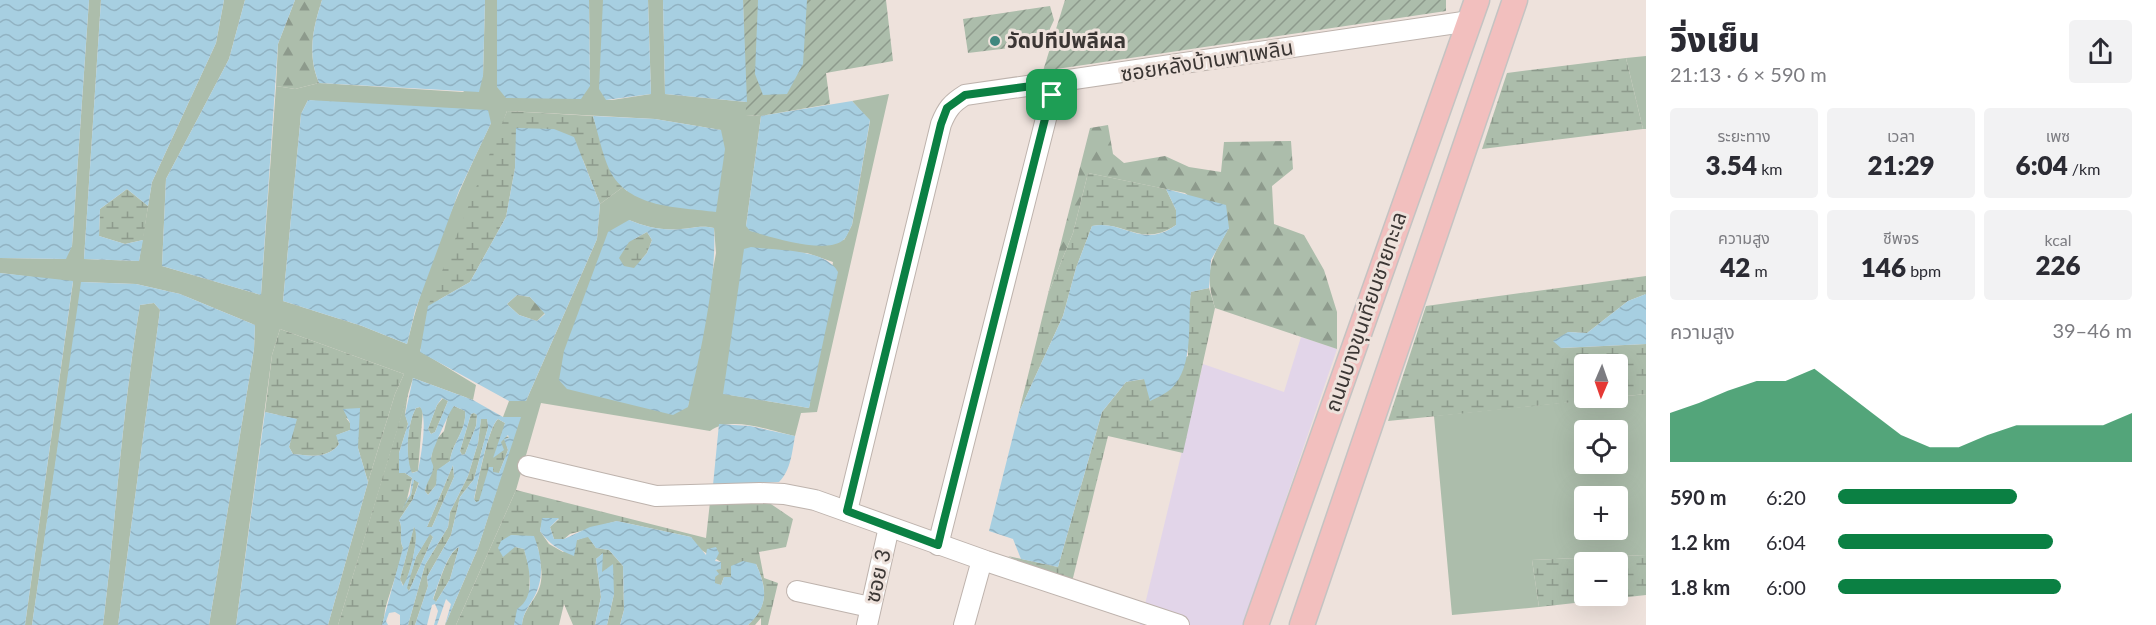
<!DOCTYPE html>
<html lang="th">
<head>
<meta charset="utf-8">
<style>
	body { margin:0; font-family:Lato,"Noto Sans Thai",sans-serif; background:#f2f2f3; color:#2b2b33; height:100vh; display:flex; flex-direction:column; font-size:22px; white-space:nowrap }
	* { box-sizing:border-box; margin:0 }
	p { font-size:20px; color:#7c7c81 }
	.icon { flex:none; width:33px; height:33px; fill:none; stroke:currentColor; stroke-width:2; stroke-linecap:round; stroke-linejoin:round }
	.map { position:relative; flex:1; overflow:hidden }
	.details { display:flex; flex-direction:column; background:#fff; width:510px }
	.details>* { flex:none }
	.needle { width:39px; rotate:182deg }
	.buttons { position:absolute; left:1574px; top:354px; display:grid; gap:12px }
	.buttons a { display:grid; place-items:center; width:54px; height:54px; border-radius:6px; background:#fff; box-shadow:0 6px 24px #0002; font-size:30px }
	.pin { position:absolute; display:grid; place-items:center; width:51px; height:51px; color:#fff; margin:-26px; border-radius:12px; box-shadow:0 3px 9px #0006 }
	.round { display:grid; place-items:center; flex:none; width:63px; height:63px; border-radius:6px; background:#f2f2f3 }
	.headline { display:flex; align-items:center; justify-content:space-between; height:102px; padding:0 24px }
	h1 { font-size:33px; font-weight:800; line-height:45px }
	.stats { display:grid; grid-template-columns:repeat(3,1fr); gap:9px; height:102px; padding:6px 24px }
	.stats div { display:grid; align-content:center; border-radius:6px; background:#f2f2f3; text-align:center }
	.stats b { font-size:26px; font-weight:800 }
	.stats small { font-size:16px; font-weight:400 }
	.stats p { font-size:16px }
	.chart { height:168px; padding:12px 24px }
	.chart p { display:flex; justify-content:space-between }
	.chart svg { width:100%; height:108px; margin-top:6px; fill:#0b8043; opacity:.7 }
	ul { padding:0 24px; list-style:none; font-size:20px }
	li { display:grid; grid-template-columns:96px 72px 1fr; align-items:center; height:45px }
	li i { height:15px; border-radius:8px; background:#0b8043 }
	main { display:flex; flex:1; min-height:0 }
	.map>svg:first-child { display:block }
	.commercial { fill:#e2d5e9 }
	.grass { fill:#acbdab; fill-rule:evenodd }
	.forest { fill:url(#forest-firs) }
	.wetland { fill:url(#wetland-marsh); fill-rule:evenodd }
	.garden { fill:url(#garden-furrows) }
	.water { fill:url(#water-waves); fill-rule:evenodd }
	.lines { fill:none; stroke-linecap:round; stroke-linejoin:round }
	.minor-casing { stroke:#beb3ad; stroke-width:22 }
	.major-casing { stroke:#c4c3c2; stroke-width:27 }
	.minor { stroke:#fff; stroke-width:20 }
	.major { stroke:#f2bfbe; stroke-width:24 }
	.route-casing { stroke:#fff; stroke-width:12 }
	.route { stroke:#0b8043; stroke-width:8 }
	.poi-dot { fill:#40877f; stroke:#eee2dc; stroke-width:2 }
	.labels { text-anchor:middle; stroke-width:6; stroke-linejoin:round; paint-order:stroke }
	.poi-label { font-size:21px; font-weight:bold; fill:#3b3634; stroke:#eee2dc; text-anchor:start }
	.street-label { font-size:21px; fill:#3b3634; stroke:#eee2dc }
</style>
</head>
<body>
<main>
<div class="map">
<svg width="1646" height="625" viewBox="0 0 1646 625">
	<defs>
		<pattern id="forest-firs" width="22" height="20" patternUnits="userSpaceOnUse" patternTransform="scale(1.5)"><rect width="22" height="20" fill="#acbdab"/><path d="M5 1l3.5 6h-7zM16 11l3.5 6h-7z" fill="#8d9a8c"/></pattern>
		<pattern id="wetland-marsh" width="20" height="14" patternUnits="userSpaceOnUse" patternTransform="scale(1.5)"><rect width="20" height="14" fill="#acbdab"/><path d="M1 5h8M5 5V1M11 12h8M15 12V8" fill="none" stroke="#8d9a8c"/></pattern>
		<pattern id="garden-furrows" width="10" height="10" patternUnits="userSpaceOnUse" patternTransform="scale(1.5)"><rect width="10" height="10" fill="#acbdab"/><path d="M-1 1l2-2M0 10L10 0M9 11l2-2" fill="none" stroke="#8d9a8c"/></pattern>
		<pattern id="water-waves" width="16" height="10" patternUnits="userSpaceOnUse" patternTransform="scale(1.5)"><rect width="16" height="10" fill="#a7cfe1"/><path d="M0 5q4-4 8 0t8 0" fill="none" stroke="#91b2c2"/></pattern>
	</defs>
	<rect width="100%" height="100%" fill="#eee2dc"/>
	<path class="commercial" d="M1301,337l36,12 -94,276h-103l63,-261 81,28z"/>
	<g class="grass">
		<path d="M89,0h12l-17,259 55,2 13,-79 64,-139 8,-43h21l-16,59 -63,120 -4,87 99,29 15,-209 19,3 24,-6 144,9 20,-16 2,-76h12v87l93,-1 -1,-86h14l3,100h6l39,-6 -3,-94h15l2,94 82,8 -1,13 15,1 -15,110 98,14 8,-15 18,-104 -18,-20 37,-7 -72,318 -16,1 -6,23c-24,-5 -64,-21 -85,-5l-169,-28 -25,87 -60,135h-11l33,-77 42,-131h-17l6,-16h17l71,-162 3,-35 23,-17 4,4 94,-61 -66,-11 -148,-8 -87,240 56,34 -3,15 -60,-22 -75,247h-10l40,-143 27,-88 9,-20 -124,-45 -8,26 -36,270h-27l45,-276 1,-24 -75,-31 -44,-10 -54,-2 -50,343h-7l48,-343 -73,-9v-15l65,1 7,-13zM308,100l183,23c-34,71 -66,144 -84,221l-45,-18 -79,-25 18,-187zM629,220c17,7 34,11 52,9 13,-1 20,-4 33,-1l2,25 -28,153zM785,252l22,1 26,9 -24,146 -85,-14z"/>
		<path d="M1646,56v73h-3l-17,-71z"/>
		<path d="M154,303l6,7 -42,315h-15c13,-107 19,-214 37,-320z"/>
		<path d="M1646,394v161l-114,5 7,47 -87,8 -18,-199zM1584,430h33v34h-33zM1584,496h33v34h-33z"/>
	</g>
	<g class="forest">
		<path d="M295,0h27c-9,28 -15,54 -3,83l-24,6 -19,-3 2,-42z"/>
		<path d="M1108,125l5,29 11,9 41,-7 24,11 32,5 3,-30 67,-1 2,28 -21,17 2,38 30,11 20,35 13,42v37l-122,-41c-11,-37 -5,-48 14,-80l-44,-35 -97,-20 -15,60 -25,61 42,-166z"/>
		<path d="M517,295l13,2 15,16 -8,8 -18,-6 -12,-11z"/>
	</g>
	<g class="wetland">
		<path d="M1626,58l17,71 -161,20 25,-76z"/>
		<path d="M507,111l86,5 17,54 13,17 -23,17 -17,-44 -66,-32 -2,40 -9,49 -36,65 -42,24z"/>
		<path d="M1088,173l78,16 10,21v15c-35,24 -53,-6 -84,1l-16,42 -13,48 -44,96 29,-118 25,-61z"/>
		<path d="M127,189l21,17 -5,34 -18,4 -26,-8 1,-27z"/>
		<path d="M647,232l5,8 -5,13 -13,15 -10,-1 -5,-9 10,-16z"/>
		<path d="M1646,276v18l-18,7 -41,32 -19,-1 -7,16 85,-4v50l-29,3v-33h-33v34h29l-225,23 38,-115z"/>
		<path d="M1209,288l6,20 -32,145 -75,-17 -36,146 -20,-4 -44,-22 50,11 44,-155 24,-30 18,-3 44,-23v-42l3,-22z"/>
		<path d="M280,329l124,45 -9,20 -27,88 -10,-34 -1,-25 -11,-5 4,5v7l-13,5 2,9c-11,15 -30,12 -46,10l-4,-7 7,-28 -31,-7 7,-57z"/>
		<path d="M408,393l-3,21 3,10 -9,29v20h6l7,5 -5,21 4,-4 3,-16 5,3 -6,17 -14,21c5,10 -1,18 4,28 -4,20 -11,38 -17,58 -2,7 -1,12 -4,19h-44z"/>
		<path d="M443,398l5,3 -13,31 -4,2 -3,-5 9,-24z"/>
		<path d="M454,406l11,5c2,19 -13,32 -15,50l-9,7 -5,17 -8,10 -3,-4 9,-49 10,-11 5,-20z"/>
		<path d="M420,407l3,2 -5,62 -7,2c-6,-17 -4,-49 5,-65z"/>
		<path d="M474,413l3,2 -1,11 -11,28 -3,1 -2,-4 11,-37z"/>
		<path d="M481,418l6,1 1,8 -14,52 -14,18 -9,38 -24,42 1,9 -13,39h-7l17,-60 23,-38 2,-15 18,-36 10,-33z"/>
		<path d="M498,419l7,4 -4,19 3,-6 6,1 -5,2 3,11 -9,23 -11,2 -9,27h-3l-2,-2c4,-17 14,-72 24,-81z"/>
		<path d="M453,465l1,12 -22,50h-5z"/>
		<path d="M516,490l190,48 4,-36h58l25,17 -7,28 -27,5 5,26 14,5 -10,42h-7v-7l-6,7h-7c21,-20 19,-37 8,-61l-25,13h-7l-3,8 -6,-1c0,-10 0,-14 6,-22l-23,-14 -7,-11 -74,-16 -47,13 -6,5h-10l-4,-12 9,-8 -16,-1 -3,13 9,13 14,8 14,-12 11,-4 8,12 13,2 14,16 1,44 -4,15h-13l7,-31 -12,-22v-18l-6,5 5,38 -6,28h-22l-9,-21 -5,21h-37c1,-17 17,-27 19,-44 2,-10 -2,-24 -3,-34l-19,-11 -8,-1 4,12 9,2 6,21 -1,25 -15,30h-58z"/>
		<path d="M414,526c7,8 -5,50 -10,61l-4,-8z"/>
		<path d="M430,533l3,4 -24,54 -3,-2 10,-32z"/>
		<path d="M459,547l-9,32 -14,23 -3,-2c5,-13 14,-48 26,-53z"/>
		<path d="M1646,555v40l-107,12 -7,-47zM1584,562h33v34h-33z"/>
	</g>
	<g class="garden">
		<path d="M743,0h143l7,61 -67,12 4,31 -69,12 -15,-1z"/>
		<path d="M1065,0h381v11l-403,60z"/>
		<path d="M1050,6l4,14 -11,24 -75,9 -5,-34z"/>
	</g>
	<g class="water">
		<path d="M0,0h89l-17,246 -6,13 -66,-1z"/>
		<path d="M101,0h123l-8,43 -64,139 -4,24 -21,-17 -27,20 -1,27 26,8 18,-4 -4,21 -55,-2z"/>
		<path d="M245,0h50l-17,44 -17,251 -99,-29 4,-87 63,-120z"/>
		<path d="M322,0h163l-2,76 -4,16 -160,-9c-12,-29 -6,-55 3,-83z"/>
		<path d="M497,0h92l1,86 -9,13 -75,-1 -9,-11z"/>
		<path d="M603,0h45l3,94 -45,6 -7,-11z"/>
		<path d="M663,0h80l4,102 -82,-8z"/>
		<path d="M758,0h49l-4,64 -16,30 -24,1 -8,-21z"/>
		<path d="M308,100l180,10 3,13 -32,68 -44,120 -8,33 -45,-18 -79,-25 18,-187z"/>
		<path d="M852,101l18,19 -18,105c-3,5 -5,13 -10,16 -19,13 -71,-4 -92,-10l-4,-5 15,-110z"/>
		<path d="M593,116l62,3 66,11 4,19 -9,63c-37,-5 -88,-3 -107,-43 -7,-16 -11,-36 -16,-53z"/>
		<path d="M516,128l38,1 20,8 26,67 -3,35 -71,162h-17l-89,-49 8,-46 42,-24 36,-65 9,-49zM517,295l13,2 15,17 -8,7 -18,-6 -12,-11z"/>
		<path d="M1166,189l60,16 3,23 -18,32 -2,28 -18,4c-4,30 4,74 -20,97 -6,5 -14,9 -21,12l-6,-22 -18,3 -24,30 -44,155 -37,-8 -8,-20 -24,-8 30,-119 44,-96 13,-48 16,-42c31,-7 50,24 84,-1v-15z"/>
		<path d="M629,220c17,7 34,11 52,9 13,-1 20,-4 33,-1 3,52 -14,127 -26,179l-15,8 -106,-26 -8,-9 5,-29 44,-119zM647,232l5,8 -5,13 -13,15 -10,-2 -5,-8 10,-16z"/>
		<path d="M751,247c26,4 74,1 87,25l-29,136 -86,-14 21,-145z"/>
		<path d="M0,273l73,8 -48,344h-25z"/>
		<path d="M81,282l55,2 44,10 75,31 -1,24 -45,276h-91l42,-315 -6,-7 -14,2c-18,106 -24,213 -37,320h-71z"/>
		<path d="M1646,294v50l-85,4 -8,-7 15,-9 19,1 41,-32z"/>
		<path d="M413,378l60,22 30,17h18l-43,131 -33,77 6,-21 -5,-5 -9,26h-3l4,-14 -3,-7 -3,1 -5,20h-12l13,-39 -1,-9 24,-42 9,-38 14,-18 14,-52 -1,-8h-6l-3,24 -10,33 -18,36 -2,15 -23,38 -17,60h-8v-10l-5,-3 -6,1 -3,8 2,4h-6l21,-77c-5,-10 1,-18 -4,-28l14,-21 6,-16 -5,-3 -3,15 -9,15 8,-16 2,-16 -7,-5h-6v-20l9,-29 -3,-9zM442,398l6,3 -13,31 -4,2 -3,-5 9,-24zM454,406l11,5c2,19 -13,32 -15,50l-13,9 -1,15 -8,10 -3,-4c1,-8 8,-16 8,-23 1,-3 -2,-6 -2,-9 0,-7 19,-49 23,-53zM420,407c8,11 1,49 -2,64l-6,2c-7,-16 -5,-49 4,-65zM474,413l3,2 -1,11 -11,28 -3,1 -2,-4 11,-37zM498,419l7,4 -12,35 11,-8 -3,-8 7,-7 1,3 -5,1 4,11 -9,23 -6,-1v-5h-4l-10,34 -3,1 -2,-3c4,-16 14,-72 24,-80zM453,465l1,12 -22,50h-5zM414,527c6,8 -4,49 -11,59l-3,-7zM430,534l3,3 -24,54 -2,-3 9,-31zM459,547l-9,32 -14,23 -3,-3c5,-13 14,-47 26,-52z"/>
		<path d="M360,408l-2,40 10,34 -40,143h-92l29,-213 32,7 -8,28 4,7c17,2 35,5 46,-10l-3,-9 14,-5v-7l-7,-14z"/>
		<path d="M719,424l31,2 45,10c-3,16 -4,34 -16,46l-66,3z"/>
		<path d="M542,518h17l-9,9 4,12h10l26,-12 27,-6 74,16 15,18 1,-6 9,-2 3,6 -4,8 6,1v7l-5,1 3,4 -4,3v6l6,2 3,-8h7v-11l12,-5 13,3c11,24 13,42 -8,61h-128l4,-15 -1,-44 -14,-16 -13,-2 -8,-11 -11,3 -3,16c-15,-6 -25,-12 -34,-25z"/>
		<path d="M511,535l23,1c8,21 11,43 -1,63 -6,10 -10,15 -11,26h-8l3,-16c20,-13 12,-41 7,-60l-9,-2 -12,10 -5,-9 3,-7z"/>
		<path d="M603,553l-1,19 11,-8 1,30 -7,31h-12l6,-28 -5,-38z"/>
	</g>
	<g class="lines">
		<g class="minor-casing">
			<g id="minor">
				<path d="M528,466l128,30 104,-3 24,1 31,6 171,61 193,64"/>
				<path d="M847,511l94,-387c6,-15 11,-21 24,-29l505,-74"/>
				<path d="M938,545l117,-462"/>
				<path d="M797,591l73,16"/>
				<path d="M867,625l22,-98"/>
				<path d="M964,625l18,-65"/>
			</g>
		</g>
		<g class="major-casing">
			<g id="major">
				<path d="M1256,625l221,-625"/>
				<path d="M1302,625l213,-625"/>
			</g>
		</g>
		<use href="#minor" class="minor"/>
		<use href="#major" class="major"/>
	</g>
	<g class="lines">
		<g class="route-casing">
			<path id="route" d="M1054,83l-111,441 -5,21 -91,-34 94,-387 6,-16 18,-13z"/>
		</g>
		<use href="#route" class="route"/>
	</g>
	<circle class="poi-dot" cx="995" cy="41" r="6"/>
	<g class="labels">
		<g class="poi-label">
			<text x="1007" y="48">วัดปทีปพลีผล</text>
		</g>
		<g class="street-label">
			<text transform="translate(1207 61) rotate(-9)" y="7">ซอยหลังบ้านพาเพลิน</text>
			<text transform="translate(1366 312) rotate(-71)" y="7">ถนนบางขุนเทียนชายทะเล</text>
			<text transform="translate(878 576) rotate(-77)" y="7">ซอย 3</text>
		</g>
	</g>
</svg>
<div class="buttons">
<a><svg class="needle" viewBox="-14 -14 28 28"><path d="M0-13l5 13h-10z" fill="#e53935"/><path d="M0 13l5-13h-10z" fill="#7c7c81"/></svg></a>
<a><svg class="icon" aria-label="locate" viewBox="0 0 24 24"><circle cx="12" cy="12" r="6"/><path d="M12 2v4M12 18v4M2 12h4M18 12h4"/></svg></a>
<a>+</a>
<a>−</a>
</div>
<div class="pin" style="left:1052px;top:95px;background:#1e9e55"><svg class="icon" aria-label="arrive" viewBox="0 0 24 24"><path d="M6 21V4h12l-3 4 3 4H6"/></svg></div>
</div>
<section class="details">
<div class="headline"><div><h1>วิ่งเย็น</h1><p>21:13 · 6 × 590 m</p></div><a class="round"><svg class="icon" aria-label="share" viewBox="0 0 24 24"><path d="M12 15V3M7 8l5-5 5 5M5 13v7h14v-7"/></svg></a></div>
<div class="stats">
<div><p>ระยะทาง</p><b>3.54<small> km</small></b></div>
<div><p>เวลา</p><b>21:29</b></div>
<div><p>เพซ</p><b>6:04<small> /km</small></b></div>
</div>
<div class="stats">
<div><p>ความสูง</p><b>42<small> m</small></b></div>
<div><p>ชีพจร</p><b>146<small> bpm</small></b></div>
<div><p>kcal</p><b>226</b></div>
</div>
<div class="chart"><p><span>ความสูง</span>39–46 m</p>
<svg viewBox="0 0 160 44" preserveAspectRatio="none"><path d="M0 44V24L10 20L20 15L30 11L40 11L50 6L60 15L70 24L80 33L90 38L100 38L110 33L120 29L130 29L140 29L150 29L160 24V44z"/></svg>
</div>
<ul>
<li><b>590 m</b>6:20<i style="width:61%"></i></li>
<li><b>1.2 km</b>6:04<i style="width:73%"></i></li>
<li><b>1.8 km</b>6:00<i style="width:76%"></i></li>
</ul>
</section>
</main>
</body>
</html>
